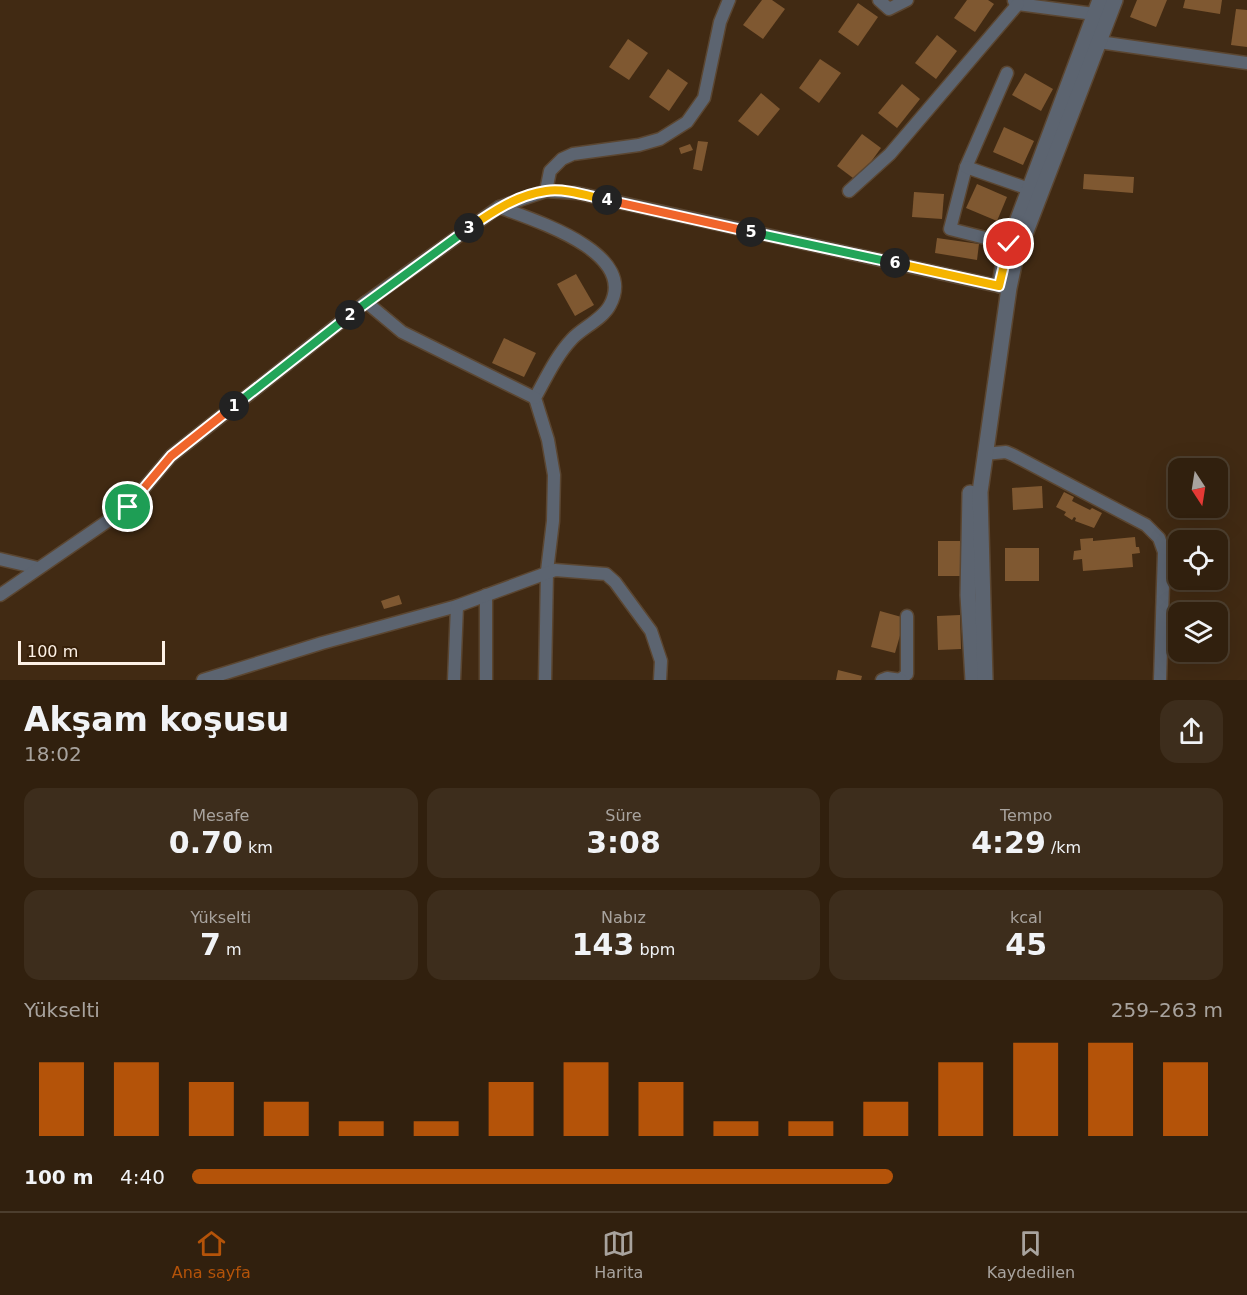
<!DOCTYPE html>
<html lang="tr">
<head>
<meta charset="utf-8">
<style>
	body { margin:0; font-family:"DejaVu Sans",sans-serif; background:#3d2d1c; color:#f1f3f6; height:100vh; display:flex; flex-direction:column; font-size:22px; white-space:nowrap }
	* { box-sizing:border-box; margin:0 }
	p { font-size:20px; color:#a8a39e }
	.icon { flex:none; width:33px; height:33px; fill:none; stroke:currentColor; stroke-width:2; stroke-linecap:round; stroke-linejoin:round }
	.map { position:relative; height:680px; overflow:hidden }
	.sheet { display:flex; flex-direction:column; background:#31200e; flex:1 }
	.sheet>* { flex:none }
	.needle { width:39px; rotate:168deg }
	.fabs { position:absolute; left:1168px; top:458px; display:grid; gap:12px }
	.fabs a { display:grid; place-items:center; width:60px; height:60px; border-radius:12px; background:#31200e; box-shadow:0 6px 24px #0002,0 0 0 2px #4c3e2e; font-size:30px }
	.scale { position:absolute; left:18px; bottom:15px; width:147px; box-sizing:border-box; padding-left:6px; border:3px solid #fdf1e6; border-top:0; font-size:16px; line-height:21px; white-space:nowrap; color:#fdf1e6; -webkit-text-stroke:4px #372009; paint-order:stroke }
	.pin { position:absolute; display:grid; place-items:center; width:51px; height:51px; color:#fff; margin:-26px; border:3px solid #fff; border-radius:50%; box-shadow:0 2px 6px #0007 }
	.km { position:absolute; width:30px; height:30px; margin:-15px; border-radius:50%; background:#222; color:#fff; font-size:16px; line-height:30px; text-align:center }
	.round { display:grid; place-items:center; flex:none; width:63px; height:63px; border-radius:18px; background:#3d2d1c }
	.head { display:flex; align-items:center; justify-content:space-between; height:102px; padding:0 24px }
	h1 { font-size:33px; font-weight:700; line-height:45px }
	.figures { display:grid; grid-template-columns:repeat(3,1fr); gap:9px; height:102px; padding:6px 24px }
	.figures div { display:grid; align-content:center; border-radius:15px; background:#3d2d1c; text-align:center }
	.figures b { font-size:30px; font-weight:700 }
	.figures small { font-size:16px; font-weight:400 }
	.figures p { font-size:16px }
	.chart { height:168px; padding:12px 24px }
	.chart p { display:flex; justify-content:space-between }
	.chart svg { width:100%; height:108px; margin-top:6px; stroke:#b45309; stroke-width:6 }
	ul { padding:0 24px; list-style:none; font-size:20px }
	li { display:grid; grid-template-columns:96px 72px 1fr; align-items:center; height:45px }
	li i { height:15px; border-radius:8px; background:#b45309 }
	.tab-bar { display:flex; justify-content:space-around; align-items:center; height:84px; border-top:2px solid #4c3e2e; background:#31200e; font-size:16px; color:#a8a39e }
	.tab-bar a { display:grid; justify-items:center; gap:3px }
	.tab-bar .current { color:#b45309 }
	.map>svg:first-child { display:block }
	.building { fill:#7f5831 }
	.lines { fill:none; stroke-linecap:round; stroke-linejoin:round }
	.minor-casing { stroke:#5b4631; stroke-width:15 }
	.tertiary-casing { stroke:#5b4631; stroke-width:18 }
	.minor { stroke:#5c6470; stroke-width:12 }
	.tertiary { stroke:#5c6470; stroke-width:15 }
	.split-1-casing { stroke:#fff; stroke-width:12 }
	.split-2-casing { stroke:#fff; stroke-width:12 }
	.split-3-casing { stroke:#fff; stroke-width:12 }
	.split-4-casing { stroke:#fff; stroke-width:12 }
	.split-5-casing { stroke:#fff; stroke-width:12 }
	.split-6-casing { stroke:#fff; stroke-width:12 }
	.split-7-casing { stroke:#fff; stroke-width:12 }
	.split-1 { stroke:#f0652b; stroke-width:8 }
	.split-2 { stroke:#22a559; stroke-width:8 }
	.split-3 { stroke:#22a559; stroke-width:8 }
	.split-4 { stroke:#f5b400; stroke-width:8 }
	.split-5 { stroke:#f0652b; stroke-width:8 }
	.split-6 { stroke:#22a559; stroke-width:8 }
	.split-7 { stroke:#f5b400; stroke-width:8 }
</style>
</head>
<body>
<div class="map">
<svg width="1247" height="680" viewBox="0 0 1247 680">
	<rect width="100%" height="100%" fill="#412a13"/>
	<g class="building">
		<path d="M762,0h10l13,9 -22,30 -20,-14z"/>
		<path d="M967,0h21l6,4 -19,28 -21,-14z"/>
		<path d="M1137,0h30l-11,27 -26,-10z"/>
		<path d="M1185,0h37l-2,14 -37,-6z"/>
		<path d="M858,3l20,14 -20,29 -20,-14z"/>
		<path d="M1236,9l11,1v37l-16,-2z"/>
		<path d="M937,35l20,16 -21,28 -21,-16z"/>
		<path d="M628,39l20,14 -19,27 -20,-13z"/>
		<path d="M820,59l21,14 -22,30 -20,-15z"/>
		<path d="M668,69l20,14 -19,28 -20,-14z"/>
		<path d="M1025,73l28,16 -12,22 -29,-16z"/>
		<path d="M902,84l18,15 -23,29 -19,-15z"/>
		<path d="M761,93l19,16 -22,27 -20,-15z"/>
		<path d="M1004,127l30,14 -11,24 -30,-13z"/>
		<path d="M862,134l19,14 -24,33 -20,-15z"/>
		<path d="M698,141l10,1 -6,29 -9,-2z"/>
		<path d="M690,144l3,6 -12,4 -2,-6z"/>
		<path d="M1084,174l50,3 -1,16 -50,-4z"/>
		<path d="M977,184l30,13 -10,24 -31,-13z"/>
		<path d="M914,192l30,2 -2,25 -30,-2z"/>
		<path d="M937,238l42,6 -2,16 -42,-7z"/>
		<path d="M576,274l18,31 -19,11 -18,-32z"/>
		<path d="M504,338l32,15 -12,24 -32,-14z"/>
		<path d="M1042,486l1,22 -30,2 -1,-22z"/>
		<path d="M1064,492l10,5 -2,4 18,9 2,-2 10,5 -8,15 -19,-7 1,-3 -2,-1 -2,3 -8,-5 2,-3 -10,-5z"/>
		<path d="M1135,537l1,10h3l1,6 -8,1 1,13 -50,4 -1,-12 -9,1 1,-9 7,-1 -1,-11 13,-1v3z"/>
		<rect x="938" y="541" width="22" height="35"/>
		<rect x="1005" y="548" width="34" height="33"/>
		<path d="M399,595l3,9 -18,5 -3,-8z"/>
		<path d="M880,611l25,7 -10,35 -24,-6z"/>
		<path d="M960,615l1,34 -23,1 -1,-34z"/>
		<path d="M838,670l24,6 -1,4h-25z"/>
	</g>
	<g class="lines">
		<g class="minor-casing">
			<g id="minor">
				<path d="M729,0l-9,22 -16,76 -17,24 -27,17 -21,6 -66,9 -11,5 -12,12 -4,20 31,2 430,95"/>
				<path d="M879,0l10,9 18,-9"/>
				<path d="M1014,1l4,3 76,10"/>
				<path d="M1099,42l148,21"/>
				<path d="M1007,73l-41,94 -16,62 59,15"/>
				<path d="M966,167l63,22"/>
				<path d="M849,191l41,-37 128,-150"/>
				<path d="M499,207c34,13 140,45 111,98 -7,14 -28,23 -38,34 -16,17 -26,39 -37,59l13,42 6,35 -1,46 -6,50 -2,109"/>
				<path d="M366,302l36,30 133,66"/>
				<path d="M984,454l22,-2 7,3 133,70 13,13 5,14 -4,128"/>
				<path d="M0,559l38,9"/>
				<path d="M0,595l128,-88 43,-51 195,-154 133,-95 47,-16"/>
				<path d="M486,595v85"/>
				<path d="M901,679l6,-5v-58"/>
				<path d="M203,680l119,-37 135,-37 98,-36 51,4 9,8 36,49 10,30 -1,19"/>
				<path d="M454,680l3,-74"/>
				<path d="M882,680l5,-2 14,2"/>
			</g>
		</g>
		<g class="tertiary-casing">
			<g id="tertiary">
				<path d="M1000,285l5,-31 95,-254"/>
				<path d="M970,493l-2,102 5,85"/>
				<path d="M985,680l-5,-188 29,-204 6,-28 100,-260"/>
			</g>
		</g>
		<use href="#minor" class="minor"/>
		<use href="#tertiary" class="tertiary"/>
	</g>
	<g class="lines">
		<g class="split-1-casing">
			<path id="split-1" d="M128,507l43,-51 63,-50"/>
		</g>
		<g class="split-2-casing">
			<path id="split-2" d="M234,406l116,-91"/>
		</g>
		<g class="split-3-casing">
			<path id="split-3" d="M350,315l119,-87"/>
		</g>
		<g class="split-4-casing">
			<path id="split-4" d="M469,228c23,-16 48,-33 77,-37 19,-3 42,5 61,9"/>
		</g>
		<g class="split-5-casing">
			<path id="split-5" d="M607,200l144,32"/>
		</g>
		<g class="split-6-casing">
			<path id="split-6" d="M751,232l144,31"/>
		</g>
		<g class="split-7-casing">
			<path id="split-7" d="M895,263l104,23 10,-42"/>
		</g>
		<use href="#split-1" class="split-1"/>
		<use href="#split-2" class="split-2"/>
		<use href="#split-3" class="split-3"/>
		<use href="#split-4" class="split-4"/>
		<use href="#split-5" class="split-5"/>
		<use href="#split-6" class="split-6"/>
		<use href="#split-7" class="split-7"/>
	</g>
</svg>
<div class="fabs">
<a><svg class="needle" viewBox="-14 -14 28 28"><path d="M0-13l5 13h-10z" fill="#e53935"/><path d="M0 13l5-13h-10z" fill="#a8a39e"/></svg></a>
<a><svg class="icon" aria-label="locate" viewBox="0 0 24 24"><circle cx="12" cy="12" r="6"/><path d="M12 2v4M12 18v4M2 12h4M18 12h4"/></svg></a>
<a><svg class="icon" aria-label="layers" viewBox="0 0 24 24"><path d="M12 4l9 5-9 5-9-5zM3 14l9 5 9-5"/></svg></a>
</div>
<div class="scale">100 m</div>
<div class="pin" style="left:128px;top:507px;background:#1e9e55"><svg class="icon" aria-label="arrive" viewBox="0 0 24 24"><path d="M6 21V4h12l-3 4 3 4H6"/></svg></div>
<div class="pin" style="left:1009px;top:244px;background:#d93025"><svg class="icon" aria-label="check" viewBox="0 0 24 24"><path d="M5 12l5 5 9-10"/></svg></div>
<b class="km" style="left:234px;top:406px">1</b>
<b class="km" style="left:350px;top:315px">2</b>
<b class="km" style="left:469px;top:228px">3</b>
<b class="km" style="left:607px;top:200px">4</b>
<b class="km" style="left:751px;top:232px">5</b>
<b class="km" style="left:895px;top:263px">6</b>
</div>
<section class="sheet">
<div class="head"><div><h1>Akşam koşusu</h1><p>18:02</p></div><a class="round"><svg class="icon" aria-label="share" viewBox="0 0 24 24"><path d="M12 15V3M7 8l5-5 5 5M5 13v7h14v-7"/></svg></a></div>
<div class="figures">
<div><p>Mesafe</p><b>0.70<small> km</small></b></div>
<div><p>Süre</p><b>3:08</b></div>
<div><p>Tempo</p><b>4:29<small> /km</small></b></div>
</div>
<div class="figures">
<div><p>Yükselti</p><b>7<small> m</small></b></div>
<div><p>Nabız</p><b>143<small> bpm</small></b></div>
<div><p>kcal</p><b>45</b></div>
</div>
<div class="chart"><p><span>Yükselti</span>259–263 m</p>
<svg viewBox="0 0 160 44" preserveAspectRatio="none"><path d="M5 44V14M15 44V14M25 44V22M35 44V30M45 44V38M55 44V38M65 44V22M75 44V14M85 44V22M95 44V38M105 44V38M115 44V30M125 44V14M135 44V6M145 44V6M155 44V14"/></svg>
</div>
<ul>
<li><b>100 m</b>4:40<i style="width:68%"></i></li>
</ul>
</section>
<nav class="tab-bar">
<a class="current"><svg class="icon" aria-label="home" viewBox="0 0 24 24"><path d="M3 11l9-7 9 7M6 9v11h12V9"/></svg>Ana sayfa</a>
<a><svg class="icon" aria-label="map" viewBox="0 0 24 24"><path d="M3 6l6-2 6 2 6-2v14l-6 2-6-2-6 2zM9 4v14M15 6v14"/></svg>Harita</a>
<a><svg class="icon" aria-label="saved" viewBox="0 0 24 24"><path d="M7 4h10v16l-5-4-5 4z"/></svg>Kaydedilen</a>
</nav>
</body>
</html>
